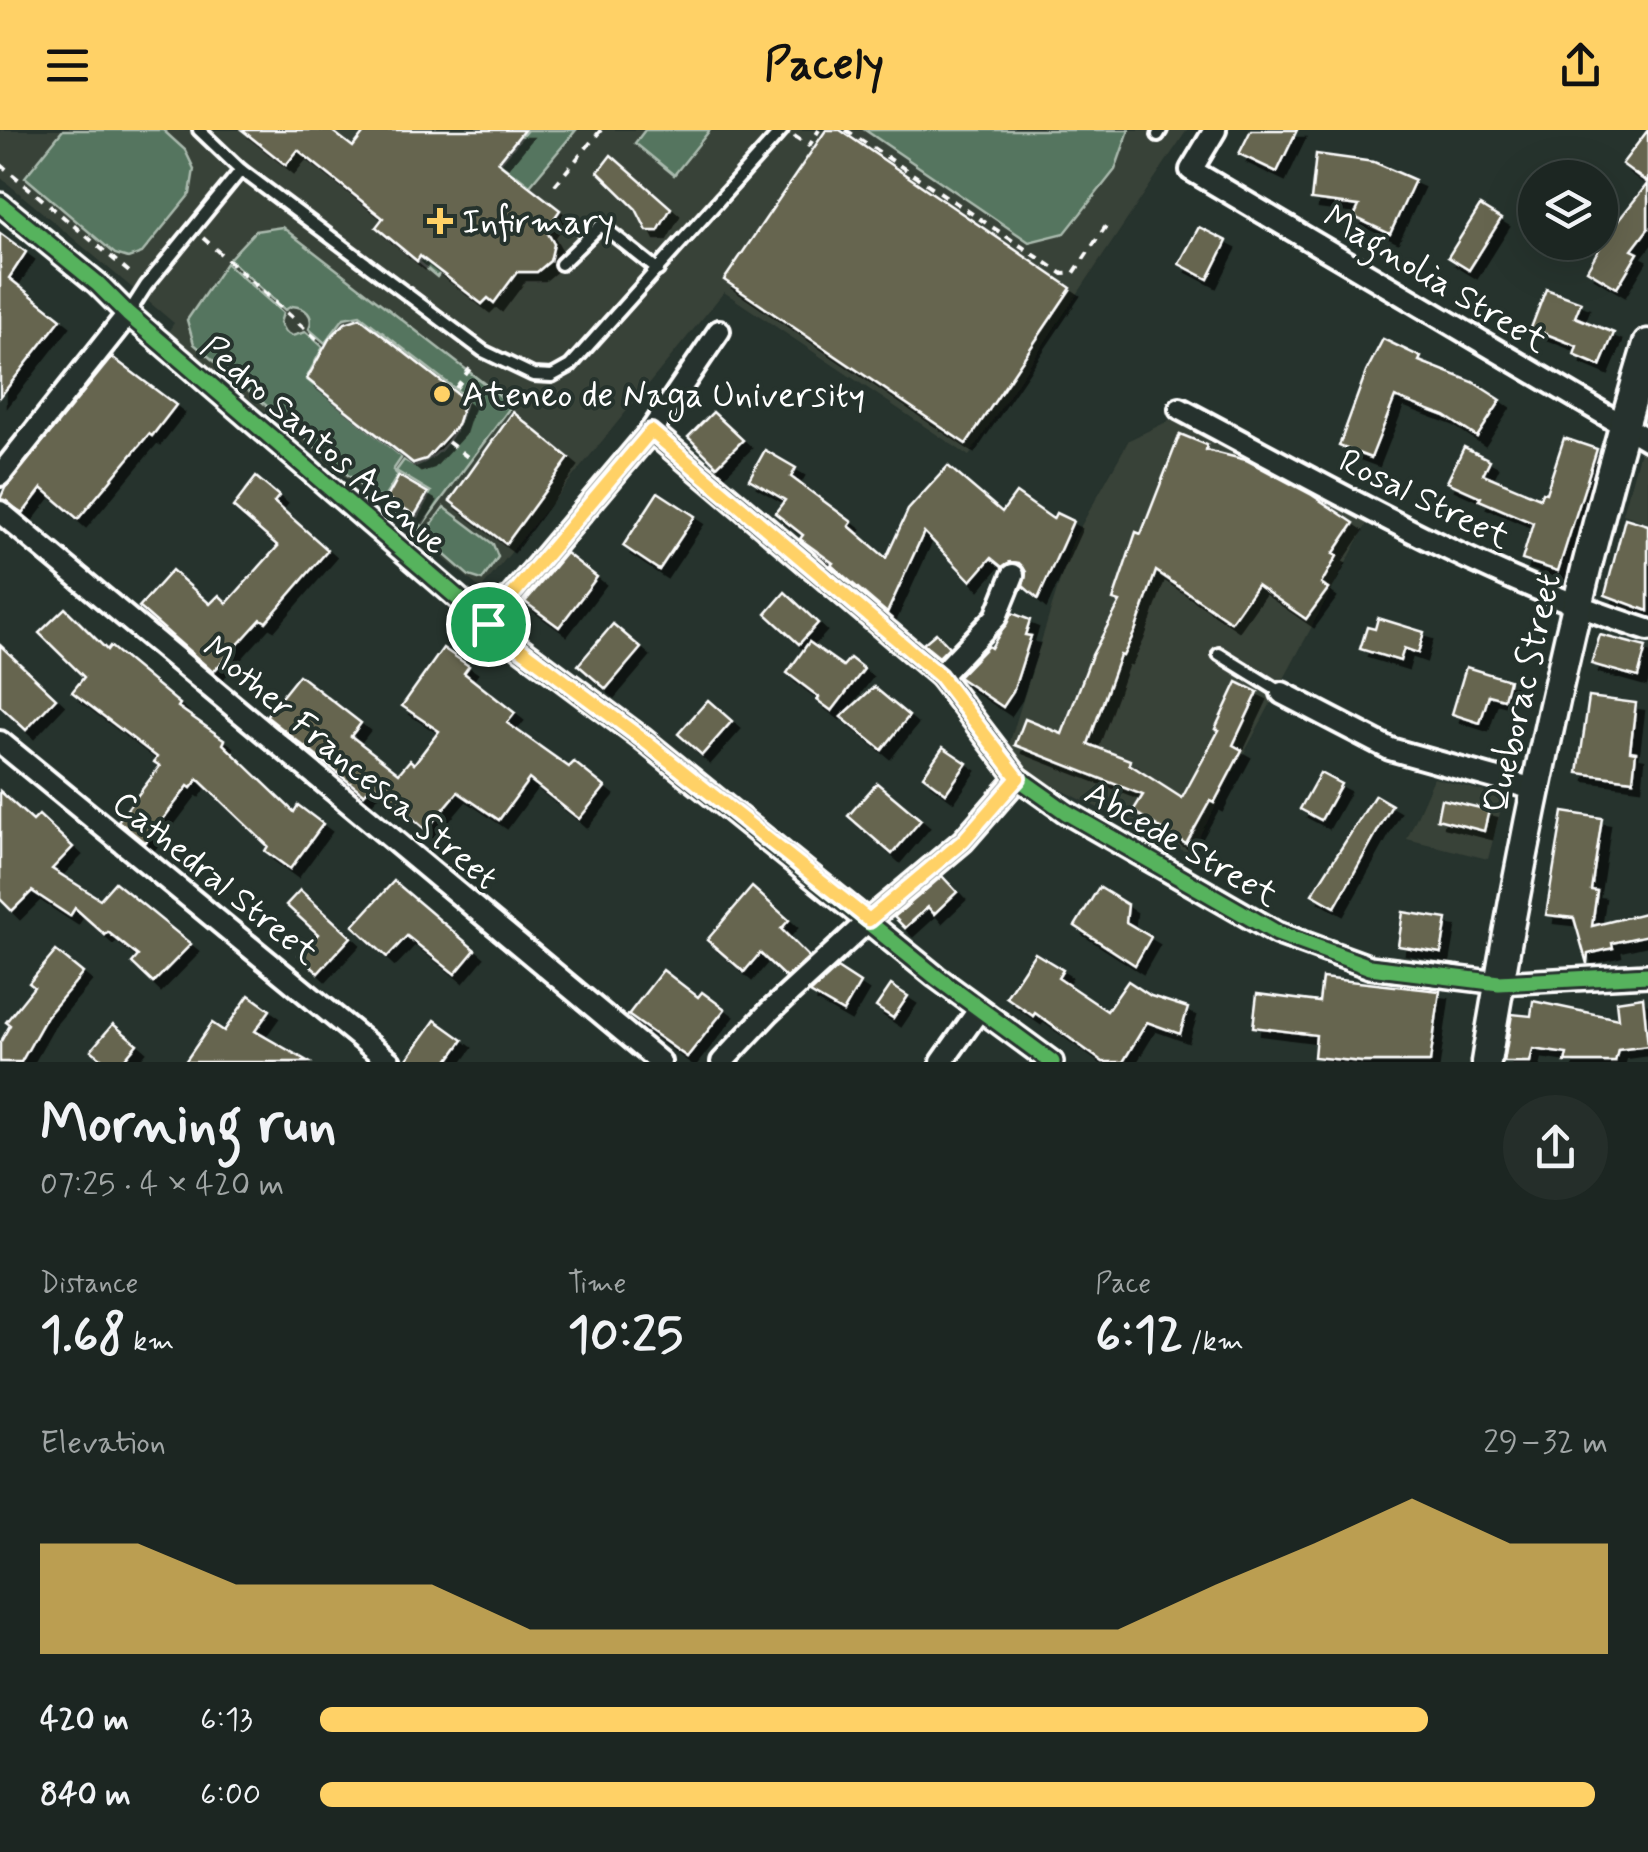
<!DOCTYPE html>
<html lang="en">
<head>
<meta charset="utf-8">
<style>
	body { margin:0; font-family:Mynerve,sans-serif; background:#252e2a; color:#f1f3f6; height:100vh; display:flex; flex-direction:column; font-size:38px; white-space:nowrap }
	* { box-sizing:border-box; margin:0 }
	p { font-size:32px; color:#a0a5a5 }
	.icon { flex:none; width:55px; height:55px; fill:none; stroke:currentColor; stroke-width:2; stroke-linecap:round; stroke-linejoin:round }
	.map { position:relative; height:932px; overflow:hidden }
	.drawer { display:flex; flex-direction:column; background:#1c2622; flex:1 }
	.drawer>* { flex:none }
	.fabs { position:absolute; left:1518px; top:30px; display:grid; gap:20px }
	.fabs a { display:grid; place-items:center; width:100px; height:100px; border-radius:50%; background:#1c2622; box-shadow:0 10px 40px #0002,0 0 0 2px #3a4340; font-size:50px }
	.pin { position:absolute; display:grid; place-items:center; width:85px; height:85px; color:#fff; margin:-42px; border:5px solid #fff; border-radius:50%; box-shadow:0 2px 10px #0007 }
	.round { display:grid; place-items:center; flex:none; width:105px; height:105px; border-radius:52px; background:#252e2a }
	.overview { display:flex; align-items:center; justify-content:space-between; height:170px; padding:0 40px }
	h1 { font-size:55px; font-weight:800; line-height:75px }
	.metrics { display:grid; grid-template-columns:repeat(3,1fr); gap:15px; height:170px; padding:10px 40px }
	.metrics div { display:grid; align-content:center }
	.metrics b { font-size:50px; font-weight:800 }
	.metrics small { font-size:28px; font-weight:400 }
	.metrics p { font-size:28px }
	.chart { height:280px; padding:20px 40px }
	.chart p { display:flex; justify-content:space-between }
	.chart svg { width:100%; height:180px; margin-top:10px; fill:#ffd166; opacity:.7 }
	ul { padding:0 40px; list-style:none; font-size:32px }
	li { display:grid; grid-template-columns:160px 120px 1fr; align-items:center; height:75px }
	li i { height:25px; border-radius:12px; background:#ffd166 }
	header { display:flex; justify-content:space-between; align-items:center; height:130px; padding:0 40px; background:#ffd166; color:#111; font-size:45px; font-weight:800 }
	.map>svg:first-child { display:block }
	.built { fill:#394238 }
	.green { fill:#55755e; stroke:#aabaae; stroke-width:2.5 }
	.building { fill:#666550; stroke:#fff; stroke-width:2.5; filter:url(#shadow) }
	.lines { fill:none; stroke-linecap:round; stroke-linejoin:round }
	.lane-casing { stroke:#fff; stroke-width:18 }
	.street-casing { stroke:#fff; stroke-width:28 }
	.secondary-casing { stroke:#fff; stroke-width:35 }
	.path { stroke:#fff; stroke-width:4; stroke-dasharray:8 8; stroke-linecap:butt }
	.lane { stroke:#26332d; stroke-width:10 }
	.street { stroke:#26332d; stroke-width:20 }
	.secondary { stroke:#26332d; stroke-width:28 }
	.cycleway-casing { stroke:#26332d; stroke-width:21 }
	.cycleway { stroke:#56b35d; stroke-width:15 }
	.route-casing { stroke:#fff; stroke-width:20 }
	.route { stroke:#ffd166; stroke-width:12 }
	.poi-dot { fill:#ffd166; stroke:#26332d; stroke-width:4 }
	.labels { text-anchor:middle; stroke-width:8; stroke-linejoin:round; paint-order:stroke }
	.poi-label { font-size:35px; fill:#fff; stroke:#26332d; text-anchor:start }
	.street-label { font-size:35px; fill:#fff; stroke:#26332d }
</style>
</head>
<body>
<header><svg class="icon" aria-label="menu" viewBox="0 0 24 24"><path d="M4 6h16M4 12h16M4 18h16"/></svg>Pacely<svg class="icon" aria-label="share" viewBox="0 0 24 24"><path d="M12 15V3M7 8l5-5 5 5M5 13v7h14v-7"/></svg></header>
<div class="map">
<svg width="1648" height="932" viewBox="0 0 1648 932">
	<defs>
		<filter id="shadow"><feDropShadow dx="8" dy="8" stdDeviation="0" flood-color="#0009"/></filter>
	</defs>
	<rect width="100%" height="100%" fill="#26332d"/>
	<filter id="ink" filterUnits="userSpaceOnUse"><feTurbulence type="fractalNoise" baseFrequency=".01" numOctaves="2"/><feDisplacementMap in="SourceGraphic" scale="20" xChannelSelector="R" yChannelSelector="G"/><feConvolveMatrix kernelMatrix="1 2 1 2 8 2 1 2 1" color-interpolation-filters="sRGB"/></filter>
	<g filter="url(#ink)">
		<g class="built">
			<path d="M0,0h1187l-218,326 -245,-164 -243,297 -313,-257 6,-9 -174,-146z"/>
			<path d="M1175,288l194,102 -179,334 -186,-93 68,-219 57,-102z"/>
			<path d="M1648,291v102l-25,-9z"/>
			<path d="M1434,648l70,19 -16,62 -81,-20z"/>
		</g>
		<g class="green">
			<path d="M63,0h100l22,20 9,19 -4,25 -48,59 -14,5 -13,-4 -90,-77z"/>
			<path d="M527,0h49l-46,55 -13,-10 -80,102 -18,-15z"/>
			<path d="M645,0h65l-36,45 -39,-32z"/>
			<path d="M865,0h264l-14,40 -50,63 -36,9z"/>
			<path d="M282,97l230,178 -94,126 -41,-31 4,-4 -5,3 -182,-155 -7,-24 39,-57 57,50 -3,10 5,9 7,4 14,-4 17,15 -17,32 96,78 -9,13 5,5 -14,23 33,19 14,-25 -35,-21 8,-11 11,6c30,-11 45,-38 52,-68l-107,-83 -16,3 -19,25 -16,-14c6,-14 -4,-22 -17,-23l-7,4 -56,-51 26,-28z"/>
			<path d="M444,377l49,37 5,13 -16,23 -13,-4 -46,-40z"/>
		</g>
		<g class="building">
			<path d="M242,0h89l22,17 13,-17h158l-26,32 62,48 -14,20 8,14 -4,17 -13,11h-20l-23,31 -6,-5 -6,6 -62,-48 -3,5 -41,-34 7,-9 -85,-68 -12,15z"/>
			<path d="M826,0h14l231,158 -105,156 -242,-164z"/>
			<path d="M1251,0h46l-20,42 -38,-18z"/>
			<path d="M1648,0v99l-16,21 6,3 -21,35 -30,-18 20,-35 41,-52 -26,-19z"/>
			<path d="M1316,24l58,8 41,18 -25,54 -36,-17 5,-11 -48,-6z"/>
			<path d="M611,25l60,53 -13,23h-11l-11,-22 -38,-37z"/>
			<path d="M1480,76l21,13 -32,51 -21,-13z"/>
			<path d="M1199,97l28,14 -19,38 -29,-15z"/>
			<path d="M0,103l26,19 -17,26 52,41 -61,78z"/>
			<path d="M1546,159l35,13 -6,15 39,16 -14,33 -26,-11 3,-9 -46,-18z"/>
			<path d="M360,188l105,82 -8,25 -31,34 -13,4 -106,-84 22,-40 16,-16z"/>
			<path d="M1383,209l38,18 -2,4 54,21 28,18 -24,37 -32,-21 -50,-19 -24,61 -32,-12 27,-74z"/>
			<path d="M112,227l64,48 -24,31 -3,-2 -71,85 -36,-31 -19,25 -23,-14 5,-11z"/>
			<path d="M513,282l56,46 -63,86 -56,-43z"/>
			<path d="M713,282l30,28 -26,26 -29,-29z"/>
			<path d="M1180,304l27,11 -1,5 40,10 66,35 42,28 -21,31 4,2 -16,28 7,5 -22,30 -49,-34 -26,37 -75,-51 -21,60 -12,25 -3,-1 -32,89 42,16 -1,4 53,34 37,-68 -4,-1 22,-47 21,10 -25,53 9,5 -28,53 -4,-2 -24,43 -53,-33 10,-16 -128,-50 10,-26 37,15 30,-79 28,-53 -7,-2 23,-68 5,2z"/>
			<path d="M1564,308l33,11 -39,122 -36,-11 11,-37 -54,-23 2,-3 -34,-15 17,-35 26,13 -7,14 57,24 2,-6 4,1z"/>
			<path d="M765,320l31,18 -5,9 61,45 -3,4 37,32 22,-48 40,-44 54,46 14,-19 37,26 3,-6 17,8 -35,78 -15,-13 3,-14 -7,-9 -9,-1 -8,5 -11,-9 -20,23 -47,-49 -37,81 -56,-48 2,-2 -33,-24 3,-4 -28,-22 10,-13 -36,-21z"/>
			<path d="M399,346l29,17 -13,22 -28,-17z"/>
			<path d="M256,347l23,19 -5,6 54,48 -62,72 -5,-3 -48,53 -74,-65 33,-37 38,34 9,-9 8,8 51,-57 -45,-39z"/>
			<path d="M658,362l37,24 -36,54 -36,-24z"/>
			<path d="M1625,388l23,7v86l-43,-16z"/>
			<path d="M566,423l31,24 -38,50 -34,-25z"/>
			<path d="M785,462l33,31 -19,21 -33,-30z"/>
			<path d="M65,478l42,42 3,-4 70,58 -2,3 47,33 -2,4 71,68 4,-7 25,19 -33,45 -25,-18 3,-5 -70,-67 -7,9 -3,-2 -43,57 -27,-22 42,-55 -6,-4 3,-5 -85,-65 12,-15 -45,-44z"/>
			<path d="M1012,483l18,7 -5,15 6,1 -18,56 -10,15 -45,-30 30,-31 3,2z"/>
			<path d="M1378,488l46,14 -6,21 -14,-5 -4,13 -40,-12 7,-22 8,2z"/>
			<path d="M613,494l28,24 -35,41 -28,-24z"/>
			<path d="M936,503l13,14 -10,10 -16,-13z"/>
			<path d="M1600,505l46,12 -8,30 -47,-13z"/>
			<path d="M809,512l34,24 7,-8 14,11 -32,42 -15,-11 2,-3 -32,-24z"/>
			<path d="M0,515l56,53 -30,32 -26,-24z"/>
			<path d="M443,518l26,18 -5,7 51,40 -8,10 62,44 5,-5 31,25 -26,32 -50,-40 -30,41 -41,-28 -32,38 -53,-46 -9,10 -98,-78 33,-41 62,48 -10,13 48,37 11,-13 4,4 25,-33 -37,-25z"/>
			<path d="M1466,537l43,13 -5,19 -15,-4 -9,28 -28,-9z"/>
			<path d="M874,557l35,29 -27,34 -41,-33z"/>
			<path d="M1589,567l47,6 -6,48 6,1 -3,28 -55,-7z"/>
			<path d="M708,570l24,21 -30,34 -24,-21z"/>
			<path d="M943,617l24,16 -21,30 -23,-17z"/>
			<path d="M1320,643l21,11 -20,36 -21,-11z"/>
			<path d="M877,653l44,37 -29,34 -44,-38z"/>
			<path d="M0,661l33,30 6,-6 34,32 -21,22 48,30 15,-17 76,62 -38,39 -21,-20 6,-7 -30,-24 -3,3 -30,-27 -5,8 -38,-25 -20,20 -12,-12z"/>
			<path d="M1375,665l17,10 -57,102 -23,-13z"/>
			<path d="M1441,669l48,11 -5,21 -47,-12z"/>
			<path d="M1563,682l39,6 -11,72 6,1 -5,35 56,-14v23l-36,8 1,5 -25,6 -1,10 -13,-46 -28,-3z"/>
			<path d="M942,746l15,16 -23,22 -6,-7 -23,21 -11,-11z"/>
			<path d="M394,751l81,69 -20,24 -48,-38 -20,21 -34,-31z"/>
			<path d="M752,757l37,33 -8,9 28,28 -23,21 -26,-25 -16,19 -37,-32z"/>
			<path d="M1099,757l29,18 -2,17 25,15 -16,28 -60,-39z"/>
			<path d="M300,760l51,47 -33,36 -19,-18 19,-21 -32,-29z"/>
			<path d="M1403,782l44,7 -6,34 -43,-7z"/>
			<path d="M56,821l27,22 -36,43 -26,46h-21v-19l10,-18 -4,-3 28,-35 -5,-4z"/>
			<path d="M1035,823l28,17 -5,8 49,33 21,-30 23,15 37,12 -8,26 -33,-12 -24,40h-20l-68,-49 -2,3 -27,-19z"/>
			<path d="M837,838l23,15 -17,29 -33,-19z"/>
			<path d="M663,840l35,27 4,-5 23,17 -38,48 -59,-42z"/>
			<path d="M1322,848l118,13 -10,71h-68l-48,-5 2,-22 -63,-8 4,-33 62,8z"/>
			<path d="M891,855l17,11 -15,22 -17,-11z"/>
			<path d="M249,865l21,15 -15,21 54,31h-124l27,-39 12,8z"/>
			<path d="M1643,867l5,49 -30,4 -3,12h-50l2,-8 -34,-5 -3,13h-26l8,-48 19,2 2,-15 85,18 -2,-18z"/>
			<path d="M435,890l28,20 -16,22h-42z"/>
			<path d="M113,894l24,20 -15,18h-16l-15,-12z"/>
		</g>
		<g class="lines">
			<g class="lane-casing">
				<g id="lane">
					<path d="M199,0l42,40 242,181 50,24 19,1 18,-10 212,-236"/>
					<path d="M1158,5l3,-5"/>
					<path d="M561,134l40,-39 57,45"/>
					<path d="M128,184l18,-28 95,-116"/>
					<path d="M1219,524l63,39"/>
				</g>
			</g>
			<g class="street-casing">
				<g id="street">
					<path d="M1215,0l-24,40 457,270"/>
					<path d="M0,74l98,80 30,30 360,310 153,114 295,239 116,85"/>
					<path d="M1180,279c152,80 304,169 468,221"/>
					<path d="M651,301l289,245 78,102 48,34 211,121 93,34 129,16 149,-8"/>
					<path d="M0,345l128,-161"/>
					<path d="M0,382l660,550"/>
					<path d="M488,494l163,-193 68,-100"/>
					<path d="M940,546l56,-59 17,-42"/>
					<path d="M1282,563l108,56 144,40"/>
					<path d="M0,612l390,320"/>
					<path d="M722,932l47,-50 100,-92 94,-79 55,-63"/>
					<path d="M942,932l37,-52"/>
				</g>
			</g>
			<g class="secondary-casing">
				<path id="secondary" d="M1486,932c39,-242 91,-483 162,-718"/>
			</g>
			<g class="path">
				<path d="M846,0l217,144 11,-1 34,-50"/>
				<path d="M794,6l15,10 10,-16"/>
				<path d="M0,34l134,112"/>
				<path d="M555,55l46,-55"/>
				<path d="M203,108l119,106"/>
				<path d="M456,258l18,-25"/>
				<path d="M448,312l21,16"/>
			</g>
			<use href="#lane" class="lane"/>
			<use href="#street" class="street"/>
			<use href="#secondary" class="secondary"/>
			<g class="cycleway-casing">
				<g id="cycleway">
					<path d="M0,74l98,80 30,30 360,310 153,114 295,239 116,85"/>
					<path d="M651,301l289,245 78,102 48,34 211,121 93,34 129,16 149,-8"/>
				</g>
			</g>
			<use href="#cycleway" class="cycleway"/>
		</g>
	</g>
	<g class="lines" filter="url(#ink)">
		<g class="route-casing">
			<path id="route" d="M651,301l289,245 78,102 -55,63 -94,79 -228,-182 -153,-114z"/>
		</g>
		<use href="#route" class="route"/>
	</g>
	<g class="poi-dot">
		<path d="M435 76h10v10h10v10h-10v10h-10v-10h-10v-10h10z"/>
		<circle cx="442" cy="264" r="10"/>
	</g>
	<g class="labels">
		<g class="poi-label">
			<text x="462" y="103">Infirmary</text>
			<text x="462" y="276">Ateneo de Naga University</text>
		</g>
		<g class="street-label">
			<text transform="translate(1436 148) rotate(31)" y="12">Magnolia Street</text>
			<text transform="translate(325 314) rotate(41)" y="12">Pedro Santos Avenue</text>
			<text transform="translate(1425 368) rotate(26)" y="12">Rosal Street</text>
			<text transform="translate(1521 563) rotate(-77)" y="12">Queborac Street</text>
			<text transform="translate(351 632) rotate(40)" y="12">Mother Francesca Street</text>
			<text transform="translate(1182 713) rotate(30)" y="12">Abcede Street</text>
			<text transform="translate(216 747) rotate(39)" y="12">Cathedral Street</text>
		</g>
	</g>
</svg>
<div class="fabs">
<a><svg class="icon" aria-label="layers" viewBox="0 0 24 24"><path d="M12 4l9 5-9 5-9-5zM3 14l9 5 9-5"/></svg></a>
</div>
<div class="pin" style="left:488px;top:494px;background:#1e9e55"><svg class="icon" aria-label="arrive" viewBox="0 0 24 24"><path d="M6 21V4h12l-3 4 3 4H6"/></svg></div>
</div>
<section class="drawer">
<div class="overview"><div><h1>Morning run</h1><p>07:25 · 4 × 420 m</p></div><a class="round"><svg class="icon" aria-label="share" viewBox="0 0 24 24"><path d="M12 15V3M7 8l5-5 5 5M5 13v7h14v-7"/></svg></a></div>
<div class="metrics">
<div><p>Distance</p><b>1.68<small> km</small></b></div>
<div><p>Time</p><b>10:25</b></div>
<div><p>Pace</p><b>6:12<small> /km</small></b></div>
</div>
<div class="chart"><p><span>Elevation</span>29–32 m</p>
<svg viewBox="0 0 160 44" preserveAspectRatio="none"><path d="M0 44V17L10 17L20 27L30 27L40 27L50 38L60 38L70 38L80 38L90 38L100 38L110 38L120 27L130 17L140 6L150 17L160 17V44z"/></svg>
</div>
<ul>
<li><b>420 m</b>6:13<i style="width:86%"></i></li>
<li><b>840 m</b>6:00<i style="width:99%"></i></li>
</ul>
</section>
</body>
</html>
